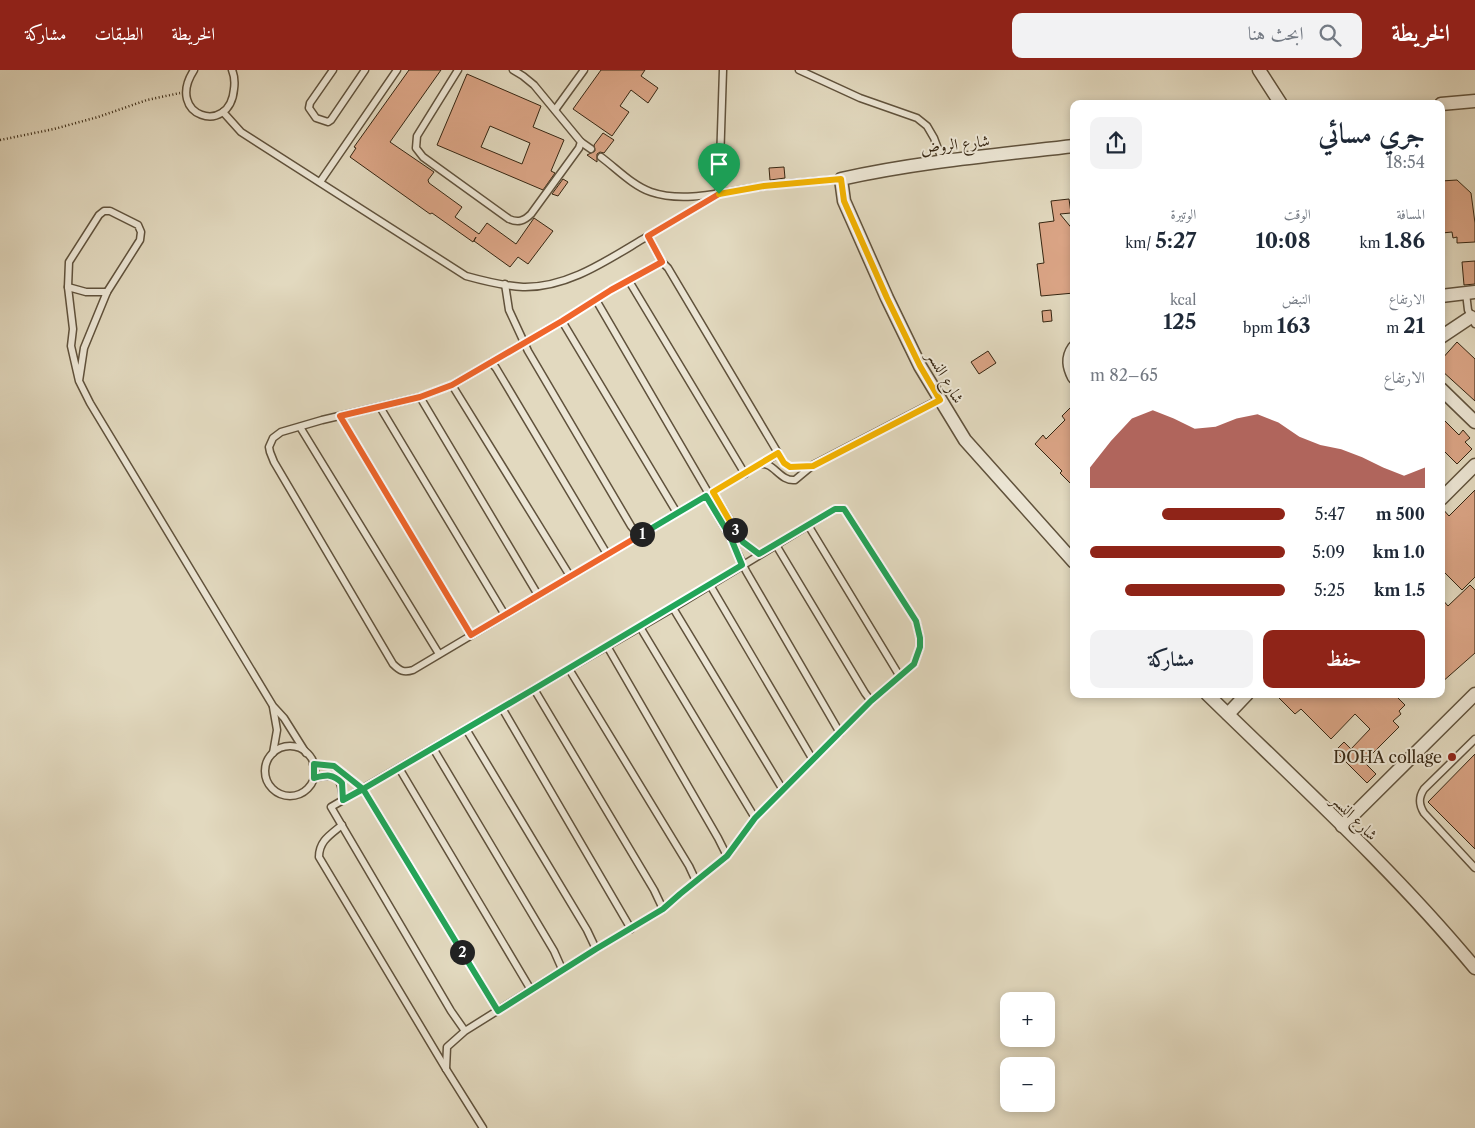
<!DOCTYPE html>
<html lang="ar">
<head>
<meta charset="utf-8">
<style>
	body { margin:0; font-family:"Libre Caslon Text",Amiri,serif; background:#f2f2f3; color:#1f2937; direction:rtl; height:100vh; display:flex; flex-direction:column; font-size:19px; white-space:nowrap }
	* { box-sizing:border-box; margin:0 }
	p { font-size:16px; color:#747a83 }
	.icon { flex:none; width:28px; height:28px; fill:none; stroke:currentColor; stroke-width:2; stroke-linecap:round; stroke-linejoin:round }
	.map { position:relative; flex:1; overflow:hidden; direction:ltr }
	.details { position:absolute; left:1070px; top:30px; width:375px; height:598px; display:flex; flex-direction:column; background:#fff; border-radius:10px; box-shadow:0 2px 8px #0003; direction:rtl }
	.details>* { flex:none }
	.buttons { position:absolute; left:1000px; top:922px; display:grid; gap:10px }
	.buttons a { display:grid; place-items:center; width:55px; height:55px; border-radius:10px; background:#fff; box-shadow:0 2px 8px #0003; font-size:25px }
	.pin { position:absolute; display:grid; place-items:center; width:42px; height:42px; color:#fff; margin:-51px -21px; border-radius:50% 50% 50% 0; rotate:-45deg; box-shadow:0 0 5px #0007 }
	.pin .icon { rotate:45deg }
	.km { position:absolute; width:25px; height:25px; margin:-12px; border-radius:50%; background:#222; color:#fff; font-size:14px; line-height:25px; text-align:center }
	.round { display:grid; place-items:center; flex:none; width:52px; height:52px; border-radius:10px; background:#f2f2f3 }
	.head { display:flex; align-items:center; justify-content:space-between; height:85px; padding:0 20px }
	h1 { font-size:28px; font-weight:800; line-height:38px }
	.metrics { display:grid; grid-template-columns:repeat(3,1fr); gap:8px; height:85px; padding:5px 20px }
	.metrics div { display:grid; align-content:center }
	.metrics b { font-size:21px; font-weight:800 }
	.metrics small { font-size:14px; font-weight:400 }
	.metrics p { font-size:14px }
	.chart { height:140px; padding:10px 20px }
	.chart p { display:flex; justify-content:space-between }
	.chart svg { width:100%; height:90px; margin-top:5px; fill:#8f2418; opacity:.7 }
	.button { display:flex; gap:10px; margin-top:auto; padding:10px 20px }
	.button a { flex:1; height:58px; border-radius:10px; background:#8f2418; color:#fff; font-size:20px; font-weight:800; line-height:58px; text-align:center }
	.button a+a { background:#f2f2f3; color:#1f2937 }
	ul { padding:0 20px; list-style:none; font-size:16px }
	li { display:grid; grid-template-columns:80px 60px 1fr; align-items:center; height:38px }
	li i { height:12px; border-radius:6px; background:#8f2418 }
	header { display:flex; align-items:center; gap:30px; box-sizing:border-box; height:70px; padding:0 25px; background:#8f2418; color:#fff }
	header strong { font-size:24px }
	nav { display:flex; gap:28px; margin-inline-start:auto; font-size:18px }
	.search { width:350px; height:45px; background:#f2f2f3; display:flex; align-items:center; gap:12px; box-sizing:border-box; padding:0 18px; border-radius:10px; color:#747a83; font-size:19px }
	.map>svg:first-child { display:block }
	.building { fill:#daa485; stroke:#352511; fill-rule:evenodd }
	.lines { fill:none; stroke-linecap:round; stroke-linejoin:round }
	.service-casing { stroke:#60523c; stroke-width:9 }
	.minor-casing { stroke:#60523c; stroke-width:15 }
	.path { stroke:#352511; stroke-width:2.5; stroke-dasharray:1 2.5; stroke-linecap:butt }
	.service { stroke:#ece6d5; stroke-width:6 }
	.minor { stroke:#ece6d5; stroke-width:12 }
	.split-1-casing { stroke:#fff; stroke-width:10 }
	.split-2-casing { stroke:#fff; stroke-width:10 }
	.split-3-casing { stroke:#fff; stroke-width:10 }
	.split-4-casing { stroke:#fff; stroke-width:10 }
	.split-1 { stroke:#f0652b; stroke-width:6 }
	.split-2 { stroke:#22a559; stroke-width:6 }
	.split-3 { stroke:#22a559; stroke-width:6 }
	.split-4 { stroke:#f5b400; stroke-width:6 }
	.poi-dot { fill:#8f2418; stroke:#ece6d5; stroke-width:2 }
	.labels { text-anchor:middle; stroke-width:4; stroke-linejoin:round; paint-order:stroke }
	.street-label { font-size:16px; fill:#352511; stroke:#ece6d5 }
	.poi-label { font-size:16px; fill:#352511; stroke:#ece6d5; text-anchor:end }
</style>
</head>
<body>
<header>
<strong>الخريطة</strong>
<div class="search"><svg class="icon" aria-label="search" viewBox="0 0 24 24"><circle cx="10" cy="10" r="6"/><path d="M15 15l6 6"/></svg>ابحث هنا</div>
<nav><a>الخريطة</a><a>الطبقات</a><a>مشاركة</a></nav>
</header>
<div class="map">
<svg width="1475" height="1058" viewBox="0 0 1475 1058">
	<rect width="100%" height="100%" fill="#e2d9bf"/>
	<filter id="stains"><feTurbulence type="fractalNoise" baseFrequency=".004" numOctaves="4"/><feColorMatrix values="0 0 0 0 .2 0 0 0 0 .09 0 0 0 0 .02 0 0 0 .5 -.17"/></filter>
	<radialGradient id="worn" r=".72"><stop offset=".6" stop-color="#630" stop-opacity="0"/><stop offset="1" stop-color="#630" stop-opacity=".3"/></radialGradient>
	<g class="building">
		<path d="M409,0h32l-51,72 44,30 -6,8 1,3 33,24 -7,10 24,17 8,-11 29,21 18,-26 19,13 -25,33 -10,-7 -8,10 -36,-26 2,-4 -3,5 -41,-29 -2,1 -80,-57 6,-9 -2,-1z"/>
		<path d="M601,0h44l-4,6 17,12 -10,15 -17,-13 -11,16 9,6 -17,24 -39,-27z"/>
		<path d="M467,4l74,32 -8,21 31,13 -13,31 4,2 -12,17 -106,-45zM490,56l40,17 -8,21 -41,-17z"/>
		<path d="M603,63l11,7 -10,13 -4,-1 -3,2v8l-10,-7 8,-4 -1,-6z"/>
		<path d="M784,97l1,11 -15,2 -1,-12z"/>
		<path d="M563,109l5,3 -10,14 -6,-2z"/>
		<path d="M1457,110l14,13 4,30v19l-18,1v-6l-4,1 -1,-6 -10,1 -1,-52z"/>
		<path d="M1069,129l2,14 -11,1 14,17v62l-33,3 -4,-32 7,-1 -5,-40 15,-2 -3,-20z"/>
		<path d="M1475,191v23l-11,1 -2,-23z"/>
		<path d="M1051,240l1,11 -9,1 -1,-11z"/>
		<path d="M1457,272l18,17v42l-34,-31v-10z"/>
		<path d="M988,281l8,12 -17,11 -8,-12z"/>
		<path d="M1074,334v83l-14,-14 2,-2 -27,-27 8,-9 3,4 19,-19 -3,-4z"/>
		<path d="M1441,347l18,18 4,-5 7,8 -5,4 7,7 -15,15 -16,-16z"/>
		<path d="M1475,420v87l-13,13 -21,-21v-62l8,9z"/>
		<path d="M1470,515l5,5v63l-34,30v-85l7,8z"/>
		<path d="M1275,624h119l11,11 -6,6 2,3 -8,7 6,6 -35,35 12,12 -9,9 -32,-32 9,-9 7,7 19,-20 -15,-15 -24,25 -30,-30 -6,5z"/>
		<path d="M1475,684v95l-47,-47z"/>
	</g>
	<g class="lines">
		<g class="service-casing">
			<g id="service">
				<path d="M194,0c-30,46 36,67 40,19 1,-7 1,-12 -2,-19"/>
				<path d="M333,0l-23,33 -1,5 7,10 12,4 3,-2 34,-50"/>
				<path d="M458,0l-41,66 -1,12 7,9 86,62c9,4 15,2 22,-5l48,-66 2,-6 -47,-57 -11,-9 -10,-6"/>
				<path d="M799,0l61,28 57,20 10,8 7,12 9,24"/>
				<path d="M555,40l29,-40"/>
				<path d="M223,42l18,20 225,144c18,5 39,10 57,11 44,1 83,-26 120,-48 25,-15 51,-30 76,-45l4,-124"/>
				<path d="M581,72l10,7"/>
				<path d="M601,87c16,12 32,29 50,35 35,12 79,-2 114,-6 25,-3 51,-5 76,-7"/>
				<path d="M320,112l77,-112"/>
				<path d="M648,166l14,26 6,6 116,195 6,4 22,-1"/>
				<path d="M662,192l-51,28 -49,31 -110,64 -32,12 -98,23 -41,12 -8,6 -4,9 1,5 4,10 119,202c7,7 11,9 20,6l345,-205c15,-6 21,17 37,15l18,-15 127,-66"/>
				<path d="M629,211l116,193"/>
				<path d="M505,214l4,26 19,41 103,175 8,10"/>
				<path d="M68,217l18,5h21"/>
				<path d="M1466,223l2,17 7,14"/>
				<path d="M596,230l113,194"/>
				<path d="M562,251l115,192"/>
				<path d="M491,292l5,6 111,186"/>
				<path d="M79,311l5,-33 23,-56 33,-52 1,-8 -3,-7 -28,-14h-6l-5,4 -30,47 -1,25 5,42 -2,17 8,35 11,22 183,303 11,12 22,35"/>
				<path d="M452,315l118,191"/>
				<path d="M420,327l118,198"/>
				<path d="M380,337l125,208"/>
				<path d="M340,346l131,219"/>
				<path d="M300,357l139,227"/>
				<path d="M764,393l14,-10"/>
				<path d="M713,422l30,50 16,13"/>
				<path d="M706,426l24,41 16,34 94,162"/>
				<path d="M808,455l91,150"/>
				<path d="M776,475l89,148 6,8"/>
				<path d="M710,515l103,175"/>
				<path d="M673,538l110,182"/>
				<path d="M640,557l115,191"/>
				<path d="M607,576l111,192 9,18"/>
				<path d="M569,599l120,197 7,15"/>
				<path d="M534,619l120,201 9,19"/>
				<path d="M273,637l4,23 -4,23"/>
				<path d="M502,638l129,221"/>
				<path d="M466,659l121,201 9,19"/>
				<path d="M1475,669l-51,50c-6,9 -5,16 0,24l51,55"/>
				<circle cx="290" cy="701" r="25"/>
				<path d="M433,678l121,203 8,18"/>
				<path d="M313,694l21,2 29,23 135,222"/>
				<path d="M399,698l132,222"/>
				<path d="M314,708c24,-5 27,-2 29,22"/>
				<path d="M342,755c-12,10 -23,16 -23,32l127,212 37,59"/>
				<path d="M446,999l1,-22 18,-16 131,-82 67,-40 17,-15 47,-38 28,-38 116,-117 43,-37 6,-17v-9l-4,-17 -72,-112h-9l-162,99 -342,199 120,204 14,20"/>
			</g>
		</g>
		<g class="minor-casing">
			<g id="minor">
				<path d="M1259,0l22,34"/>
				<path d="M1441,34l34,-3"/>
				<path d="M1074,76c-78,9 -157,16 -233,33l3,22 43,97 33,68 20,33 25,41 109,122"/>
				<path d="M1441,226l34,-4"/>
				<path d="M1441,267l30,-20"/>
				<path d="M1074,278c-7,10 -5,19 0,29"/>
				<path d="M1441,319l34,33"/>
				<path d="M1441,429l34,-34"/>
				<path d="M1207,624c91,89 187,176 268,274"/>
				<path d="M1228,644l19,-20"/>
				<path d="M1342,756l133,-132"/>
			</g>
		</g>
		<path class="path" d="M0,70l54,-11 44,-12 49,-17 33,-7"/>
		<use href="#service" class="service"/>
		<use href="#minor" class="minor"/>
	</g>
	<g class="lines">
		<g class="split-1-casing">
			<path id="split-1" d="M642,464l-171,101 -131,-219 80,-19 32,-12 110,-64 49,-31 51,-28 -14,-26 71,-42"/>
		</g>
		<g class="split-2-casing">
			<path id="split-2" d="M462,882l-99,-163 -29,-23 -20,-2v14c12,-3 18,-5 28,5l1,17 20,-11 171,-100 208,-124 -12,-29 -24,-40 -64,38"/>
		</g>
		<g class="split-3-casing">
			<path id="split-3" d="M462,882l36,59 98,-62 67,-40 17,-15 47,-38 28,-38 116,-117 43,-37 6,-17v-9l-4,-17 -72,-112h-9l-76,45 -16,-12 -8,-12"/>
		</g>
		<g class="split-4-casing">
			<path id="split-4" d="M719,124l45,-8 77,-7 3,22 43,97 33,68 20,34 -127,66 -23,1 -6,-4 -6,-10 -65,39 22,38"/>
		</g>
		<use href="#split-1" class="split-1"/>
		<use href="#split-2" class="split-2"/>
		<use href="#split-3" class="split-3"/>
		<use href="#split-4" class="split-4"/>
	</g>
	<circle class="poi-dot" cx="1452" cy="687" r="5"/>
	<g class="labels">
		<g class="street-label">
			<text transform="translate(955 74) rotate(-7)" y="6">شارع الروض</text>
			<text transform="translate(946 307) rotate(60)" y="6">شارع النسر</text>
			<text transform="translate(1355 747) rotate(45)" y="6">شارع النسر</text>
		</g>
		<g class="poi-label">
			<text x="1442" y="693">DOHA collage</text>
		</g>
	</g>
	<rect width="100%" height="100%" filter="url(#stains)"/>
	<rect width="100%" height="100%" fill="url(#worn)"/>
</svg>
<div class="buttons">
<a>+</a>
<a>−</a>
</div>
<div class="pin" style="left:719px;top:124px;background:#1e9e55"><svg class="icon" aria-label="arrive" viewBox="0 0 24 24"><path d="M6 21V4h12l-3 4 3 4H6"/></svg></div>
<b class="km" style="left:642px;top:464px">1</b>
<b class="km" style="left:462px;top:882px">2</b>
<b class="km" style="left:735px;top:460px">3</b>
<section class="details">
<div class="head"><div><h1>جري مسائي</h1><p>18:54</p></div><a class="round"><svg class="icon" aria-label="share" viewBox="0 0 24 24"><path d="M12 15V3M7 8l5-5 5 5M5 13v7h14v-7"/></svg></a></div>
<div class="metrics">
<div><p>المسافة</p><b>1.86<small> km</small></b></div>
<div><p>الوقت</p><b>10:08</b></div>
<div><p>الوتيرة</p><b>5:27<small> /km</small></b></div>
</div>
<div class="metrics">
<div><p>الارتفاع</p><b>21<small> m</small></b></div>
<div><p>النبض</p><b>163<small> bpm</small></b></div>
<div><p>kcal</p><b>125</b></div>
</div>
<div class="chart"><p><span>الارتفاع</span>65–82 m</p>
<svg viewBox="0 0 160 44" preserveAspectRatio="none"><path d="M0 44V34L10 21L20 10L30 6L40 10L50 15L60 14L70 10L80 8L90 12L100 19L110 23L120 25L130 29L140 34L150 38L160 34V44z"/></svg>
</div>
<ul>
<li><b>500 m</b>5:47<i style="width:63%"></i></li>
<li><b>1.0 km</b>5:09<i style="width:100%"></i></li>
<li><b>1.5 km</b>5:25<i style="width:82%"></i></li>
</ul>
<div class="button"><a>حفظ</a><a>مشاركة</a></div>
</section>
</div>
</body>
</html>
